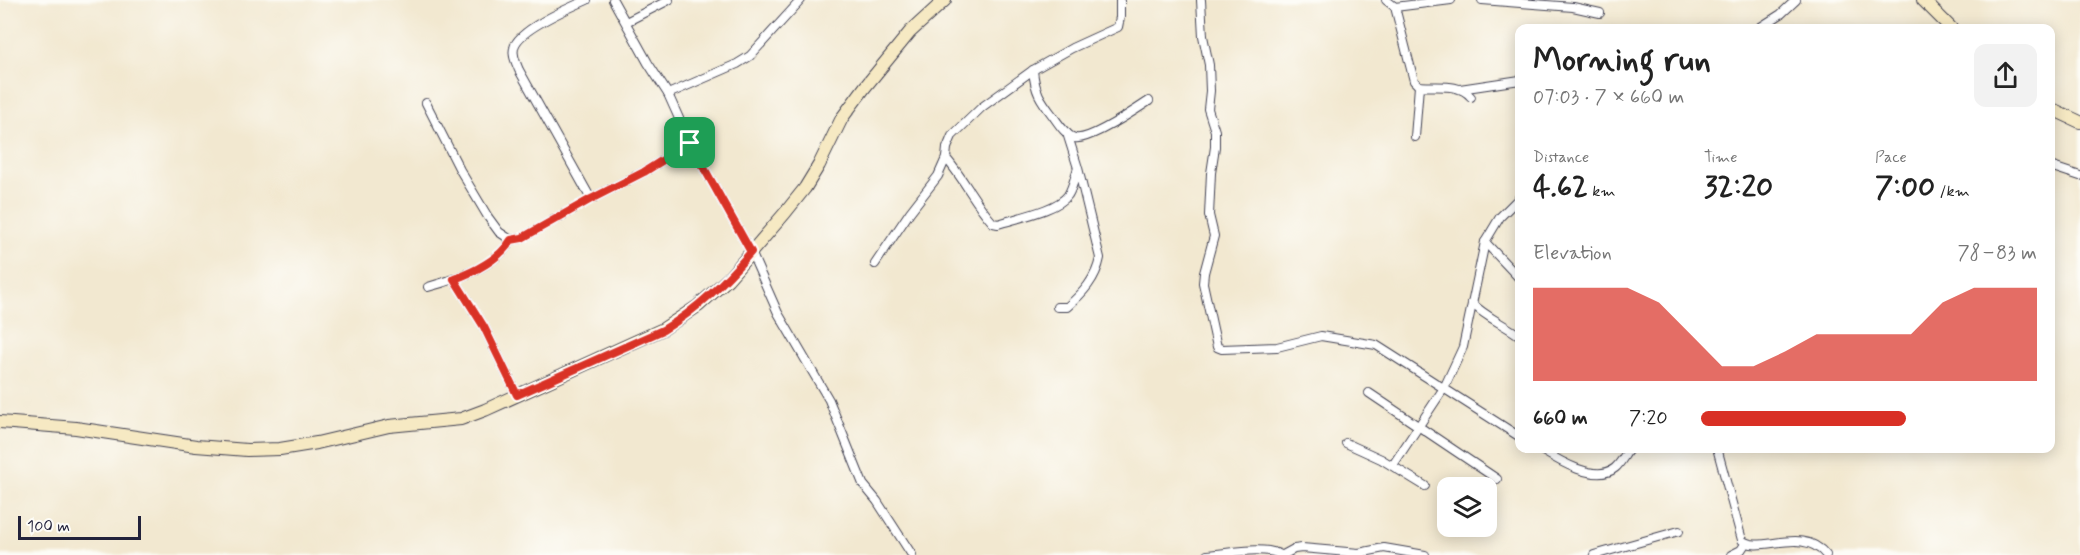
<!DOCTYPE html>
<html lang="en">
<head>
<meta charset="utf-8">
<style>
	body { margin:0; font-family:Mynerve,sans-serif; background:#f2f2f2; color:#222; height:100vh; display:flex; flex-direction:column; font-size:22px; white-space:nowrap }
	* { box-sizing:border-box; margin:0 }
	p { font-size:20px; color:#767676 }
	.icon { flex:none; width:33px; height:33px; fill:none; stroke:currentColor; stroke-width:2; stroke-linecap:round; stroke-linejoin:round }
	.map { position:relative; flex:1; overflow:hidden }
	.details { position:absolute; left:1515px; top:24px; width:540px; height:429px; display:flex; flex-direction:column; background:#fff; border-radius:12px; box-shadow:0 3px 15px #0003 }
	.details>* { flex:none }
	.controls { position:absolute; left:1437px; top:477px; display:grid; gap:12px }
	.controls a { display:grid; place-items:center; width:60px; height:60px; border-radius:12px; background:#fff; box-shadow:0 3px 15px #0003; font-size:30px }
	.scale { position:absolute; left:18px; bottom:15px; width:123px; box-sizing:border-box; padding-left:6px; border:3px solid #22223b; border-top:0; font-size:16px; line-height:21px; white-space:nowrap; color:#22223b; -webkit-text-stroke:4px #fdfcf7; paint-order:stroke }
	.pin { position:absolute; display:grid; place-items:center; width:51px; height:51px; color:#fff; margin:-26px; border-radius:12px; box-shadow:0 3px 9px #0006 }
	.round { display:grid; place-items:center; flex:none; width:63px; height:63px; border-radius:12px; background:#f2f2f2 }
	.summary { display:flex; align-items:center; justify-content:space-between; height:102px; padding:0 18px }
	h1 { font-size:33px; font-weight:700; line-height:45px }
	.stats { display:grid; grid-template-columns:repeat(3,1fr); gap:9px; height:102px; padding:6px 18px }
	.stats div { display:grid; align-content:center }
	.stats b { font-size:30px; font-weight:700 }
	.stats small { font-size:16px; font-weight:400 }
	.stats p { font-size:16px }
	.chart { height:168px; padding:12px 18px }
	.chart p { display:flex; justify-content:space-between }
	.chart svg { width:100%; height:108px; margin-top:6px; fill:#d93025; opacity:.7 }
	ul { padding:0 18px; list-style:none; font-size:20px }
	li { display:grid; grid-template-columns:96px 72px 1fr; align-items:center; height:45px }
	li i { height:15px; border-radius:8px; background:#d93025 }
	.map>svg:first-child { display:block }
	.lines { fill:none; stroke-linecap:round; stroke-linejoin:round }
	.street-casing { stroke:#414051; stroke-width:10 }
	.secondary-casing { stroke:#414051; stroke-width:14 }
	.street { stroke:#fff; stroke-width:8 }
	.secondary { stroke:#f6e9c3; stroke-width:12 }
	.route-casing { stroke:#fff; stroke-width:12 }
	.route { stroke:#d93025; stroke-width:8 }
</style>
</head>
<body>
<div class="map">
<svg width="2080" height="555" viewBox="0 0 2080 555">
	<rect width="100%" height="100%" fill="#fdfcf7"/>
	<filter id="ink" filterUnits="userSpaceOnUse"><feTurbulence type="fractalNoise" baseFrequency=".0167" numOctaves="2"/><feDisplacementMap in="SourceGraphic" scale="12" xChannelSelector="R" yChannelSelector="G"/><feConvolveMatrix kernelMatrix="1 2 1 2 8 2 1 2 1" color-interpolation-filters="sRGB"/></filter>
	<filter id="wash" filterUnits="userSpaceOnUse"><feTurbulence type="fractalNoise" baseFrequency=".008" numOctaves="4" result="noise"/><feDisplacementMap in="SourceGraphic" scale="24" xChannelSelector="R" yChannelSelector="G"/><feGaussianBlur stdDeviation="1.35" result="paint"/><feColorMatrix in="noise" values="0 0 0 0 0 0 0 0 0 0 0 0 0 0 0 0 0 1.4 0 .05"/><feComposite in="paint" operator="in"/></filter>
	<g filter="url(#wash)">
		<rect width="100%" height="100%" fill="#f2e8d0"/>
	</g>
	<g filter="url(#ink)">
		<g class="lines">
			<g class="street-casing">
				<g id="street">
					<path d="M587,0c-16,7 -70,30 -73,48 -2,7 2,15 5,22l72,129"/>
					<path d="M613,0l35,63 20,31 22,49 61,109 27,61 51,87 34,84 14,17 35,54"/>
					<path d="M1201,0l2,36 6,29 1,26 -2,18 7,22v16l-4,26 -2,42 5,21 -10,37 -1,10 14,64 5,2 55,-2 44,-11 55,9 144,92"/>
					<path d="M1386,0l9,7 19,74 5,5c17,2 40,-4 52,11"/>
					<path d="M1482,0l91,7 27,6"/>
					<path d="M1395,7l56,-7"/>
					<path d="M626,22l43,-22"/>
					<path d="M1759,28l22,-14 15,-14"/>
					<path d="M1033,70c2,22 7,29 20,46 5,7 13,20 22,22 14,3 62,-29 74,-37"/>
					<path d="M1460,89l60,-9"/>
					<path d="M668,94l69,-30 13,-8 51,-56"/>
					<path d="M426,103l34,67 28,47 11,15 12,8 11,-2 69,-39 53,-27 46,-29"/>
					<path d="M1415,137l4,-51"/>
					<path d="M946,158c18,21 29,45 47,65l5,1c18,-6 60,-14 70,-29 5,-8 7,-19 10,-27"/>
					<path d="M2050,166l30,10"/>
					<path d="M1520,197l-20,20 -15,25 35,37"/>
					<path d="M875,264l35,-52 28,-36 8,-18 1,-10 5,-12 30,-29 51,-37 39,-22 46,-21 2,-10v-17"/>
					<path d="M454,279l30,48 33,68"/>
					<path d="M428,287c28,-8 68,-20 83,-47"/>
					<path d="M1472,303c13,14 32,21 48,33"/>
					<path d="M1057,307h10c16,-14 29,-28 33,-49l-22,-90 -11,-35"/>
					<path d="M1369,393l128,86"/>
					<path d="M1346,443l35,16 44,27"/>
					<path d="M1538,448c18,11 57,36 77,20 6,-5 10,-14 15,-20"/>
					<path d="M1717,448l25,92c17,15 61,-15 84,15"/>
					<path d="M1393,465l51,-77 19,-41 22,-105"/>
					<path d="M1207,555c20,-1 57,-10 74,0"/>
					<path d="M1283,555l11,-6 8,-1 57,5 25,-5 41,7"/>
					<path d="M1594,555l85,-24"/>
					<path d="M1731,555l10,-5 4,-6"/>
				</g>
			</g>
			<g class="secondary-casing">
				<g id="secondary">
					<path d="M1923,0l28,28"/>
					<path d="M2050,108l30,14"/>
					<path d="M0,422l76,6 120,18 51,4 33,-1 37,-6 72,-17 72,-7 24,-9 178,-81 35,-23 30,-27 57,-66 20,-25 14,-23 23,-47 23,-31 45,-55 35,-32"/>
				</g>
			</g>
			<use href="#street" class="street"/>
			<use href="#secondary" class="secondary"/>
		</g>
	</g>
	<g class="lines" filter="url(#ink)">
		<g class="route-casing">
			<path id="route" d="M690,143l61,109c-26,30 -53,57 -88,78l-146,65 -33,-68 -30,-48c20,-7 46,-20 57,-39l11,-2 69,-39 53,-27z"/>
		</g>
		<use href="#route" class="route"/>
	</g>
</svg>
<div class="controls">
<a><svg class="icon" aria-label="layers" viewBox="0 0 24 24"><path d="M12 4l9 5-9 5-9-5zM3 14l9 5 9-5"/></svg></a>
</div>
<div class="scale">100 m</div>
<div class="pin" style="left:690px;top:143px;background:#1e9e55"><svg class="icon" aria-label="arrive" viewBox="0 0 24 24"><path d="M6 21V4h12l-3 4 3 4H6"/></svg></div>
<section class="details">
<div class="summary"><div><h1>Morning run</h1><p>07:03 · 7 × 660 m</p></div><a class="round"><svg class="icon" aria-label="share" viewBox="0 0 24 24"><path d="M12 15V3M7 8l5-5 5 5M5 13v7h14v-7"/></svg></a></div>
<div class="stats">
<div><p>Distance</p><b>4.62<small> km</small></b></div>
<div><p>Time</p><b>32:20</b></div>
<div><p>Pace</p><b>7:00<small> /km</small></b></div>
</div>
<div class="chart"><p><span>Elevation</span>78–83 m</p>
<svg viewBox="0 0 160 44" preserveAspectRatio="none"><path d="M0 44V6L10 6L20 6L30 6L40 12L50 25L60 38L70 38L80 32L90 25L100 25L110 25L120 25L130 12L140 6L150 6L160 6V44z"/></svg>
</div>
<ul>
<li><b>660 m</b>7:20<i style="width:61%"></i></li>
</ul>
</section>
</div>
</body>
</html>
